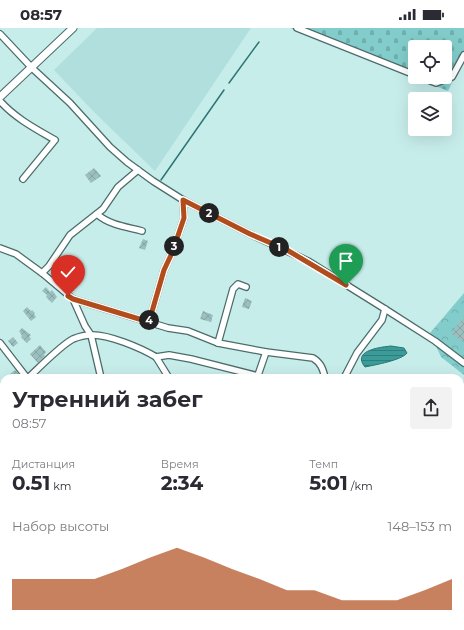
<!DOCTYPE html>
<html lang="ru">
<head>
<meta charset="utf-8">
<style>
	body { margin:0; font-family:Montserrat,sans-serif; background:#f2f2f3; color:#2b2b33; height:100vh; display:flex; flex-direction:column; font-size:15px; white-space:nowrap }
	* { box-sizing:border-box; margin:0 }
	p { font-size:13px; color:#7c7c81 }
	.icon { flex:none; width:22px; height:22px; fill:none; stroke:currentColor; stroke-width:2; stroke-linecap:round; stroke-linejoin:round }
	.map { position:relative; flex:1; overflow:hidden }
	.side { position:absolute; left:0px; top:346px; width:464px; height:256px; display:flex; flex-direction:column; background:#fff; border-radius:12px 12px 0 0; box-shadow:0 4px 16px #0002 }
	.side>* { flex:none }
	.fabs { position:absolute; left:408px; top:12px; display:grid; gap:8px }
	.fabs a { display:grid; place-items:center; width:44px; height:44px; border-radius:4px; background:#fff; box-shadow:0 4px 16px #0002; font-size:20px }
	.pin { position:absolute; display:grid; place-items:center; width:34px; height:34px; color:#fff; margin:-41px -17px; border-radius:50% 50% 50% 0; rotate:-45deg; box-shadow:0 0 4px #0007 }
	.pin .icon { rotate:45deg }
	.km { position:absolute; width:20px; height:20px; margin:-10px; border-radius:50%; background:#222; color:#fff; font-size:11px; line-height:20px; text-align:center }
	.round { display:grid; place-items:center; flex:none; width:42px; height:42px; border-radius:4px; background:#f2f2f3 }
	.headline { display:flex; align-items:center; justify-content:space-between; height:68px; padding:0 12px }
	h1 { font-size:22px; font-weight:700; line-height:30px }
	.figures { display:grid; grid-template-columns:repeat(3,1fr); gap:6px; height:68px; padding:4px 12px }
	.figures div { display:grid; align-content:center }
	.figures b { font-size:20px; font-weight:700 }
	.figures small { font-size:11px; font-weight:400 }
	.figures p { font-size:11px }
	.chart { height:112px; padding:8px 12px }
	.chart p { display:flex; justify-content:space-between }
	.chart svg { width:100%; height:72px; margin-top:4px; fill:#b14c1c; opacity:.7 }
	.status { display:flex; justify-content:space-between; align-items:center; height:28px; padding:0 20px; background:#fff; direction:ltr }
	.status svg { height:11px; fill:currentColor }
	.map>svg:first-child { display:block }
	.built { fill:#b1dfdd }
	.cemetery { fill:url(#cemetery-stones); fill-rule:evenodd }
	.park { fill:url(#park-crowns) }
	.garden { fill:#82cdcb }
	.water { fill:url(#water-rules); stroke:#2e7675 }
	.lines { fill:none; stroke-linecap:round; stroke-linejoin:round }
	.stream { stroke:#2e7675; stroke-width:1.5 }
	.building { fill:url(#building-cross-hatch) }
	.minor-casing { stroke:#4b6c6b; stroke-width:8 }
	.major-casing { stroke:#4b6c6b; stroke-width:9 }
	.minor { stroke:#fff; stroke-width:5.5 }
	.major { stroke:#fff; stroke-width:7 }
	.route-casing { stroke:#fff; stroke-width:8 }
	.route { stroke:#b14c1c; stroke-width:5 }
</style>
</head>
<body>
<div class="status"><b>08:57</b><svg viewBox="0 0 49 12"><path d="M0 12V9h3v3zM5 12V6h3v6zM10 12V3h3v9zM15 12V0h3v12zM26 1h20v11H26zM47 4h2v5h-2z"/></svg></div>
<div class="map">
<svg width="464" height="602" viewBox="0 0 464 602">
	<defs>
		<pattern id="cemetery-stones" width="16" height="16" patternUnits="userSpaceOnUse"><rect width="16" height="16" fill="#82cdcb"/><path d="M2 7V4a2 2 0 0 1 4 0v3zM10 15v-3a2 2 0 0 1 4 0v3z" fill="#6fb0ae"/></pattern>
		<pattern id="park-crowns" width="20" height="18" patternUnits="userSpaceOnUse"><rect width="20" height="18" fill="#82cdcb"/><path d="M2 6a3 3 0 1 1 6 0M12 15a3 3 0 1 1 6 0" fill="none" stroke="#6fb0ae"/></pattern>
		<pattern id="water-rules" width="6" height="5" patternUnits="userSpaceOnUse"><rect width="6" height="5" fill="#3a9b99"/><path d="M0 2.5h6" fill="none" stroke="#307e7c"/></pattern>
		<pattern id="building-cross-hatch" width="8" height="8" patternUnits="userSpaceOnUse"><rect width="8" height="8" fill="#9bbfbe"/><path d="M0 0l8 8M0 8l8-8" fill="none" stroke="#85a4a3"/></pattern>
	</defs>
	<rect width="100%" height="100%" fill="#c7edeb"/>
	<path class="built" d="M97,0h154l-96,143 -61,-59 -40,-42z"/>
	<path class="cemetery" d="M290,0h174v29l-16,34zM415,19h30v30h-30z"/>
	<path class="park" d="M464,265v82l-23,-18 -11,-24z"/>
	<path class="garden" d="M460,403l4,2v197h-160l1,-4h155z"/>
	<path class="water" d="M391,318l13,2 3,5c-5,7 -32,12 -42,14 -14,-17 17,-20 26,-21z"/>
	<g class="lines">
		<g class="stream">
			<path d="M229,55l30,-41"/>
			<path d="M161,152l63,-90"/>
		</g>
	</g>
	<g class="building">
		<path d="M94,140l7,8 -10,7 -6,-8z"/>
		<path d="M143,211l5,2 -3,9 -6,-2z"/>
		<path d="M46,259l4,5 2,-2 5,7 -5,6 -6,-6 1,-2 -5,-4z"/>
		<path d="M245,270l7,3 -3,8 -7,-2z"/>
		<path d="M27,279l4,4 1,-1 3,3 -1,1 2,3 -5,4 -8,-10z"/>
		<path d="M203,283l10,4 -2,7 -11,-3z"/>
		<path d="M464,289v26l-13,-10z"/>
		<path d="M22,300l9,7 -2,2 2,2 -4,4 -6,-6 1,-1 -3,-5z"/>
		<path d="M13,309l5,6 -5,4 -5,-6z"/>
		<path d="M40,317l6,7 -2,3 1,1 -7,7 -8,-9z"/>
		<path d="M15,342l7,8h-17z"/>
	</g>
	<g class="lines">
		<g class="minor-casing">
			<g id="minor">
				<path d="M297,0l118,47"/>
				<path d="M0,6l32,34 38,35 40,44 17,15 26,19 30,19 67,34 37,17 21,10 77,48 50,32 29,22"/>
				<path d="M420,49l16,6 16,-6 12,-22"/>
				<path d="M0,73c15,17 36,28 55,39l-32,39"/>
				<path d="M97,186c12,11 30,13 45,17"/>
				<path d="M0,220l16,6 26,19 31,26 95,29 20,3 30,12 48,9 47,6c8,5 10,11 12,20"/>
				<path d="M42,245l7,-7 21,-31 33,-26 15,-22 20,-17"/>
				<path d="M73,271l12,27 6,9 10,43"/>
				<path d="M149,294l15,-52 8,-17 12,-35 -1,-18"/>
				<path d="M0,315l27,35"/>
				<path d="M218,315l15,-54 5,-5 8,3"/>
				<path d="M156,329l13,21"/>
				<path d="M28,350c11,-10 33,-33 45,-39 5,-2 12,-4 18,-4 17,-1 50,13 65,22l13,-2 22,4 67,17"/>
				<path d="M257,350l9,-26"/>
				<path d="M344,350l13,-25 25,-33 3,-11"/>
				<path d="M0,375l4,-3"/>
				<path d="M0,439l4,9"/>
				<path d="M460,440l4,3"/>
				<path d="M0,471l4,-2"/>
				<path d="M0,508l4,-2"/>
				<path d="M460,521l4,3"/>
				<path d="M0,546l4,-1"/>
				<path d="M1,584l3,-2"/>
				<path d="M73,598l2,4"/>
				<path d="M233,598l3,4"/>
				<path d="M41,602l9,-4"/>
			</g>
		</g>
		<g class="major-casing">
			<path id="major" d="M0,69l73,-69"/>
		</g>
		<use href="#minor" class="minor"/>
		<use href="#major" class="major"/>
	</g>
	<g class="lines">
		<g class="route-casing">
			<path id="route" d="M68,268l5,3 76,23 15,-52 8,-17 12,-35 -1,-18 67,34 37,16 59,35"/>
		</g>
		<use href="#route" class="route"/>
	</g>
</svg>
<div class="fabs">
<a><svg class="icon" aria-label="locate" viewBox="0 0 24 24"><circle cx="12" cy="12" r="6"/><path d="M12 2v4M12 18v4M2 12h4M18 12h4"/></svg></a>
<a><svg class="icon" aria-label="layers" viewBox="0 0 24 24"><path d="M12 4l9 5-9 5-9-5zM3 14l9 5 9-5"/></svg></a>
</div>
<div class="pin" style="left:346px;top:257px;background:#1e9e55"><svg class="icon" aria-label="arrive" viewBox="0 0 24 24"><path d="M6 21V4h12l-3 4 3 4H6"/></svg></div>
<div class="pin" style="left:68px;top:268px;background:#d93025"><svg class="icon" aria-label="check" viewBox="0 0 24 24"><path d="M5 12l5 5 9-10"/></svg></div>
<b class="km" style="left:279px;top:219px">1</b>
<b class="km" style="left:209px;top:185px">2</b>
<b class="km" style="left:174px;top:218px">3</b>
<b class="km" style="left:149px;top:292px">4</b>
<section class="side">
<div class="headline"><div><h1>Утренний забег</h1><p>08:57</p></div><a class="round"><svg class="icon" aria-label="share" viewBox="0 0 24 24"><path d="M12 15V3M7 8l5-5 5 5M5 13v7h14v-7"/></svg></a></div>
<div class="figures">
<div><p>Дистанция</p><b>0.51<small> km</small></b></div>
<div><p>Время</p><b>2:34</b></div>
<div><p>Темп</p><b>5:01<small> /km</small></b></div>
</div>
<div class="chart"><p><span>Набор высоты</span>148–153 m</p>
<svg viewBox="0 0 160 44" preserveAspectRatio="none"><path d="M0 44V25L10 25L20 25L30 25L40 19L50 12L60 6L70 12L80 19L90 25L100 32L110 32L120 38L130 38L140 38L150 32L160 25V44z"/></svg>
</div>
</section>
</div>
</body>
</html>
